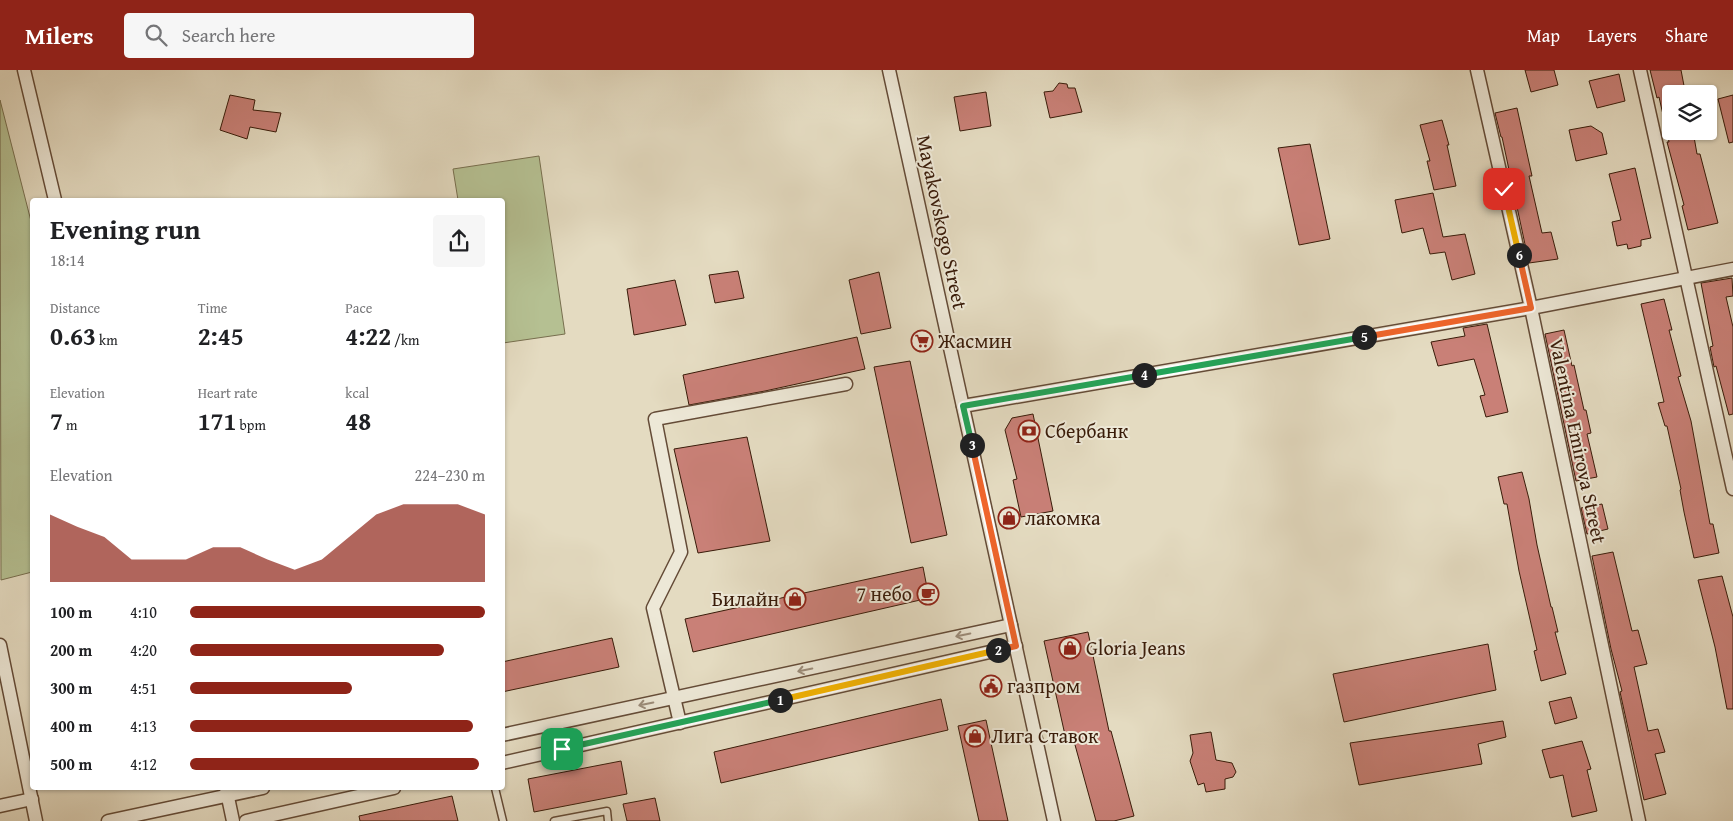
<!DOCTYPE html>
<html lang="en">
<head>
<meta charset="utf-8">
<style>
	body { margin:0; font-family:"Gentium Book Plus",serif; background:#f6f6f6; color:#202124; height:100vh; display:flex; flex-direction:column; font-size:19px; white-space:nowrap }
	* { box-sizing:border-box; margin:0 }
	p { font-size:16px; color:#757577 }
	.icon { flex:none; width:28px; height:28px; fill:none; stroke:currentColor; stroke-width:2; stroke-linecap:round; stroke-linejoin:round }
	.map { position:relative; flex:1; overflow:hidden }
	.drawer { position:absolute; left:30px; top:128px; width:475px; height:592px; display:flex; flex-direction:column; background:#fff; border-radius:5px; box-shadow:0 1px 4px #0004 }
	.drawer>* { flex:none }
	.fabs { position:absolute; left:1662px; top:15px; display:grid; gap:10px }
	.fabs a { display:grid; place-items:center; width:55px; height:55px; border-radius:5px; background:#fff; box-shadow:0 1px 4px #0004; font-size:25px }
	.pin { position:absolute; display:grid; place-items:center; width:42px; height:42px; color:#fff; margin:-21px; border-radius:10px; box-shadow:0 2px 8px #0006 }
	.km { position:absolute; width:25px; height:25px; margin:-12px; border-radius:50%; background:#222; color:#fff; font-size:14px; line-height:25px; text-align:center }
	.round { display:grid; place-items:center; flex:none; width:52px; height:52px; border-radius:5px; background:#f6f6f6 }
	.headline { display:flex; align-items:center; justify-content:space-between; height:85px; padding:0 20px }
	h1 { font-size:28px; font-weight:600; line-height:38px }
	.metrics { display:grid; grid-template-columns:repeat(3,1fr); gap:8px; height:85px; padding:5px 20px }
	.metrics div { display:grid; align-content:center }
	.metrics b { font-size:25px; font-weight:600 }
	.metrics small { font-size:14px; font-weight:400 }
	.metrics p { font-size:14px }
	.chart { height:140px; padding:10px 20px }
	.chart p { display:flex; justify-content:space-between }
	.chart svg { width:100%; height:90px; margin-top:5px; fill:#8f2418; opacity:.7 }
	ul { padding:0 20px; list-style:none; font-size:16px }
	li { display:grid; grid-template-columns:80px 60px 1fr; align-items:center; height:38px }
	li i { height:12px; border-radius:6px; background:#8f2418 }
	header { display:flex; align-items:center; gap:30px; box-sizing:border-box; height:70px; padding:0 25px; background:#8f2418; color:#fff }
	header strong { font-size:24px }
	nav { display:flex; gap:28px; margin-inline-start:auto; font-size:18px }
	.search { width:350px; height:45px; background:#f6f6f6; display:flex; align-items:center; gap:12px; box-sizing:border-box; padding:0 18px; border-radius:5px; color:#757577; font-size:19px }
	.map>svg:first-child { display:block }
	.green { fill:#b5c092; stroke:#776e4e }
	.building { fill:#c98077; stroke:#391b09 }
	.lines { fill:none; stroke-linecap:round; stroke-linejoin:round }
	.service-casing { stroke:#644b37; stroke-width:9 }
	.minor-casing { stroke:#644b37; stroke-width:15 }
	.service { stroke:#ede8d7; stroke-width:6 }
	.minor { stroke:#ede8d7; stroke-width:12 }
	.oneway { stroke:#9c8c7a }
	.split-1-casing { stroke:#fff; stroke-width:10 }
	.split-2-casing { stroke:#fff; stroke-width:10 }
	.split-3-casing { stroke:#fff; stroke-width:10 }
	.split-4-casing { stroke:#fff; stroke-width:10 }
	.split-5-casing { stroke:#fff; stroke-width:10 }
	.split-6-casing { stroke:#fff; stroke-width:10 }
	.split-7-casing { stroke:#fff; stroke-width:10 }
	.split-1 { stroke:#22a559; stroke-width:6 }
	.split-2 { stroke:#f5b400; stroke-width:6 }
	.split-3 { stroke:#f0652b; stroke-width:6 }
	.split-4 { stroke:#22a559; stroke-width:6 }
	.split-5 { stroke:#22a559; stroke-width:6 }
	.split-6 { stroke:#f0652b; stroke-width:6 }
	.split-7 { stroke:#f5b400; stroke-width:6 }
	.labels { text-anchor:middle; stroke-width:4; stroke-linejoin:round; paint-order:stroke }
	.street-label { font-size:20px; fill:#391b09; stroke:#ede8d7 }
	.poi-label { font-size:20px; fill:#391b09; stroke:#ede8d7; text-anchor:start }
</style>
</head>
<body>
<header>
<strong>Milers</strong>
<div class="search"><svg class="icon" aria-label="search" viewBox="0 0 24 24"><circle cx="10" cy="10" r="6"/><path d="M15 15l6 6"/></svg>Search here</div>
<nav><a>Map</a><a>Layers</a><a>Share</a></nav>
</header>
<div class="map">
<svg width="1733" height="751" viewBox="0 0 1733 751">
	<rect width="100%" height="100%" fill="#e4dbc1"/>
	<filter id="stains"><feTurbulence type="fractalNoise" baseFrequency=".004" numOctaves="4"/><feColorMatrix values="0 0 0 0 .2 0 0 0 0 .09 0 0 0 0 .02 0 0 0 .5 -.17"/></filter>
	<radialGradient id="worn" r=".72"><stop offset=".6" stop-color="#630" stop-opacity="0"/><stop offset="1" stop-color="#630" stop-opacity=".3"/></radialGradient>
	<g class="green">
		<path d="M0,30l32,125v347l-31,8z"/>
		<path d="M539,86l26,178 -62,9 -1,-143h-44l-5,-31z"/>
	</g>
	<g class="building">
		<path d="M1525,0h29l4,15 -27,7z"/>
		<path d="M1650,0h31l4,21 -14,3v34h-5l-7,-31 -2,1z"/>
		<path d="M1619,4l6,27 -28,7 -8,-27z"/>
		<path d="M1059,13l8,1 1,4h7l7,24 -32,6 -6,-26 9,-1z"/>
		<path d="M986,22l5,34 -31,5 -6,-34z"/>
		<path d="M230,25l25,5 -2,10 28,3 -5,19 -26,-5 -3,12 -27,-9z"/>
		<path d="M1733,25v47l-4,1 -11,-44z"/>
		<path d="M1517,38l15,68h-3l13,57 9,-1 7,27 -29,4 -27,-126h-1l-6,-24z"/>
		<path d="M1442,50l7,25h-2l9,41 -22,4 -7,-29h3l-10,-36z"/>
		<path d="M1591,56l11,7 5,21 -31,7 -7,-31z"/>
		<path d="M1667,61h26l4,23h3l18,69 -30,7 -6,-24 2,-1 -17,-63h2z"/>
		<path d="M1310,74l20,95 -31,6 -21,-97z"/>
		<path d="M1635,98l16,70 -10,2v6l-13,3 -1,-5 -10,2 -5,-24 9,-2 -12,-46z"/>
		<path d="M1433,123l10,44 22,-3 10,40 -23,6 -7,-28 -15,2 -7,-26 -21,5 -7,-33z"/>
		<path d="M738,201l6,27 -29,5 -6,-28z"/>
		<path d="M879,202l12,56 -30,6 -12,-54z"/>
		<path d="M1732,208l1,18 -7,1 7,30v87l-4,1 -13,-49 -2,1 -4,-20 3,-1 -12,-63z"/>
		<path d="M675,210l11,45 -52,10 -7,-46z"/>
		<path d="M1664,229l8,31h-3l12,46 -3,1 13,44 19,103h3l6,29 -25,5 -10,-46 -4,-22 1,-1 -14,-63h-2l-7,-23 6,-1 -23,-98z"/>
		<path d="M1487,254l21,88 -22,5 -6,-21 5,-1 -11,-36 -36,7 -7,-24 34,-6 -2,-8z"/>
		<path d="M1564,260l8,36 2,-1 10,45h2l5,23 -4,1 10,43 -21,4 -31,-147z"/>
		<path d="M857,267l8,32 -100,22 -76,14 -6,-30z"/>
		<path d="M910,291l37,174 -36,8 -37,-176z"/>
		<path d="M1033,344l20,97 -32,6 -8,-37 4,-1 -12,-49 7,-12z"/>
		<path d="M747,367l23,104 -72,12 -24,-104z"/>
		<path d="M1522,402l7,27 8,46 14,62h1l6,25h-3l11,42 -25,7 -7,-30 3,-1 -18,-79 -12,-67h-3l-6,-27z"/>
		<path d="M1602,434l6,25 -21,5 -6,-26z"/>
		<path d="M1613,482l19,79 6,-1 9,34 -13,3 14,64 10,-2 7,23 -10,2 11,40 -22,6 -24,-108 2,-1 -11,-42 -19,-93z"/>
		<path d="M923,497l6,31 -236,54 -8,-33z"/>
		<path d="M1722,506l11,41v92h-6l-12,-62 -17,-67z"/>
		<path d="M1088,562l21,99h2l23,85 -20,5h-18l-24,-87 -7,1 -21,-94z"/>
		<path d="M612,568l7,29 -117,25v-30z"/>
		<path d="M1488,574l8,46 -152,32 -11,-48z"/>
		<path d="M1571,627l6,21 -22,6 -6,-22z"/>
		<path d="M941,629l7,31 -227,53 -7,-31z"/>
		<path d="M986,650l22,101h-29l-21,-95z"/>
		<path d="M1503,651l3,16 -28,7 4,20 -123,21 -9,-42z"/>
		<path d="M1211,662l5,28 16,3 4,9 -3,5 -8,2v10l-19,3 -2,-9 -6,2 -8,-24 3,-8 -3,-18z"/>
		<path d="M1582,671l9,28 -4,1 10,41 -25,6 -9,-42 -13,3 -8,-28z"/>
		<path d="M621,691l6,33 -93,18 -6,-33z"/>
		<path d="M452,726l6,25h-98l-1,-5z"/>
		<path d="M655,728l5,23h-33l-4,-17z"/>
	</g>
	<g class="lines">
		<g class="service-casing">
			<g id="service">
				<path d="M495,718l8,33"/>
				<path d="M554,751l53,-10 1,10"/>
			</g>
		</g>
		<g class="minor-casing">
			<g id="minor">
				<path d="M24,0l31,130"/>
				<path d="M889,0l165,751"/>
				<path d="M1477,0l54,238 108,513"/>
				<path d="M1640,0l93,419"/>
				<path d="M963,336l568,-98 202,-39"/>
				<path d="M0,575l36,176"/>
				<path d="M680,653l-27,-115 28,-56 -26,-133 191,-35"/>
				<path d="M502,665l509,-110"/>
				<path d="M502,693l514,-117"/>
				<path d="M226,718l7,33"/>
				<path d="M0,736l32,-7"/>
				<path d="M108,751l155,-33"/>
				<path d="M246,751l148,-33"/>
			</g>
		</g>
		<use href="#service" class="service"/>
		<use href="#minor" class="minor"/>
	</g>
	<defs><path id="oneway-shaft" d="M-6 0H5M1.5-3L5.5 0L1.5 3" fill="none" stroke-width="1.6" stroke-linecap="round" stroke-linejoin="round" transform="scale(1.25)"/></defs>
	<g class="oneway">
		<use href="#oneway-shaft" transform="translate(963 565) rotate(168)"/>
		<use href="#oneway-shaft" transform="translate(805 600) rotate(168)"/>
		<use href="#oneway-shaft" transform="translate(646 634) rotate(168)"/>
	</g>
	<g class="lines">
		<g class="split-1-casing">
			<path id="split-1" d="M562,679l218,-49"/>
		</g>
		<g class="split-2-casing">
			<path id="split-2" d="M780,630l218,-50"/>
		</g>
		<g class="split-3-casing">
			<path id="split-3" d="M972,375l44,201 -18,4"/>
		</g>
		<g class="split-4-casing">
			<path id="split-4" d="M972,375l-9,-39 181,-31"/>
		</g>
		<g class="split-5-casing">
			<path id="split-5" d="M1144,305l220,-38"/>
		</g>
		<g class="split-6-casing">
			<path id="split-6" d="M1364,267l167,-29 -12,-53"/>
		</g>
		<g class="split-7-casing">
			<path id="split-7" d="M1504,119l15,66"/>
		</g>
		<use href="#split-1" class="split-1"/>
		<use href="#split-2" class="split-2"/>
		<use href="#split-3" class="split-3"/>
		<use href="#split-4" class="split-4"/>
		<use href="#split-5" class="split-5"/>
		<use href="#split-6" class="split-6"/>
		<use href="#split-7" class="split-7"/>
	</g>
	<defs>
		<g id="supermarket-ring" transform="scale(1.125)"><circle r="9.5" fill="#ede8d7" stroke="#8f2418" stroke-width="1.5"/><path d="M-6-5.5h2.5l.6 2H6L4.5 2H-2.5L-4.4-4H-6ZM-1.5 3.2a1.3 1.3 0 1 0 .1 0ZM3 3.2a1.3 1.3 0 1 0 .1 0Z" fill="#8f2418"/></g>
		<g id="bank-ring" transform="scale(1.125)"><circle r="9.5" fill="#ede8d7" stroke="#8f2418" stroke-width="1.5"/><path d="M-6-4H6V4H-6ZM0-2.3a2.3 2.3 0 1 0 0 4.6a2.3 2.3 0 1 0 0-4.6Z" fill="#8f2418"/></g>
		<g id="shop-ring" transform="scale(1.125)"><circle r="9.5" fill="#ede8d7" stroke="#8f2418" stroke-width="1.5"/><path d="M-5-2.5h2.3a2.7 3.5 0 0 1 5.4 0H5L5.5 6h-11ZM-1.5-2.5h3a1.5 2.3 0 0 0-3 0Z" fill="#8f2418"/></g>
		<g id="cafe-ring" transform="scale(1.125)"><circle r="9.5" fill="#ede8d7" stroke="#8f2418" stroke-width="1.5"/><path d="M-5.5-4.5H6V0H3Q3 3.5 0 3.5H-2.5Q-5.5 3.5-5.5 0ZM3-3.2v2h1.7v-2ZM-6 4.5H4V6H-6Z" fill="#8f2418"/></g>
		<g id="civic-ring" transform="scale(1.125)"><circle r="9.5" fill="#ede8d7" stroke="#8f2418" stroke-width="1.5"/><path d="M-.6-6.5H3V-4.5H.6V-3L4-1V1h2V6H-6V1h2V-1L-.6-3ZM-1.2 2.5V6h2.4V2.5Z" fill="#8f2418"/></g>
	</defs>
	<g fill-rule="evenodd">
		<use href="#supermarket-ring" x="922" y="271"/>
		<use href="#bank-ring" x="1029" y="361"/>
		<use href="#shop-ring" x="1009" y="448"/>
		<use href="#cafe-ring" x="928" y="524"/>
		<use href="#shop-ring" x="795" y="529"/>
		<use href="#shop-ring" x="1070" y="578"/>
		<use href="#civic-ring" x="991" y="616"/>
		<use href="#shop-ring" x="975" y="666"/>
	</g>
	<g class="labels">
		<g class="street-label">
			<text transform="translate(942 152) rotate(78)" y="7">Mayakovskogo Street</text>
			<text transform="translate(1578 371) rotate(78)" y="7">Valentina Emirova Street</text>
		</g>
		<g class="poi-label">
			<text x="938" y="278">Жасмин</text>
			<text x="1045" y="368">Сбербанк</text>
			<text x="1025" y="455">лакомка</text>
			<text x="912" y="531" text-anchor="end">7 небо</text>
			<text x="779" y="536" text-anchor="end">Билайн</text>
			<text x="1086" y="585">Gloria Jeans</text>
			<text x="1007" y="623">газпром</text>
			<text x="991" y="673">Лига Ставок</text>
		</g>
	</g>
	<rect width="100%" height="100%" filter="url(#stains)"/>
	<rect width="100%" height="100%" fill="url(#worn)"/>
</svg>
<div class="fabs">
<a><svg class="icon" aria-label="layers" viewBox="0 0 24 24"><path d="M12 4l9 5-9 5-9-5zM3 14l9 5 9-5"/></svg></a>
</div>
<div class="pin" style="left:562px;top:679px;background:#1e9e55"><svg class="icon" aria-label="arrive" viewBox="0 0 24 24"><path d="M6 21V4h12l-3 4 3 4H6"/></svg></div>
<div class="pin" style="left:1504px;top:119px;background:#d93025"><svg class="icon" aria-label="check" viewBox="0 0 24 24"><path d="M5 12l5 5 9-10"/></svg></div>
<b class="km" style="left:780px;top:630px">1</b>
<b class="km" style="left:998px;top:580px">2</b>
<b class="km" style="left:972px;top:375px">3</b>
<b class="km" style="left:1144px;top:305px">4</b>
<b class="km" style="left:1364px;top:267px">5</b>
<b class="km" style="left:1519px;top:185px">6</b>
<section class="drawer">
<div class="headline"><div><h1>Evening run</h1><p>18:14</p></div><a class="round"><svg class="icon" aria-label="share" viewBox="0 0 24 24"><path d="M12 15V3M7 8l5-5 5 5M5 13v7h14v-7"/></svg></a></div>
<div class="metrics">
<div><p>Distance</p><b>0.63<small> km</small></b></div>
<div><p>Time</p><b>2:45</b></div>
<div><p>Pace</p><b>4:22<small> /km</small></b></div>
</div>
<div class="metrics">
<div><p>Elevation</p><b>7<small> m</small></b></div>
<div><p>Heart rate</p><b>171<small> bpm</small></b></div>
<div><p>kcal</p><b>48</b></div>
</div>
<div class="chart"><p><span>Elevation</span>224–230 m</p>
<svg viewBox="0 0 160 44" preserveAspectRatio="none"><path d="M0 44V11L10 17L20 22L30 33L40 33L50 33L60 27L70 27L80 33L90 38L100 33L110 22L120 11L130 6L140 6L150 6L160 11V44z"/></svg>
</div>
<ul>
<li><b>100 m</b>4:10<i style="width:100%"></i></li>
<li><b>200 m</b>4:20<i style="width:86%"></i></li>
<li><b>300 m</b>4:51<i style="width:55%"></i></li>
<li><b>400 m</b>4:13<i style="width:96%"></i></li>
<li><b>500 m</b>4:12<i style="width:98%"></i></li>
</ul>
</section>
</div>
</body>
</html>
